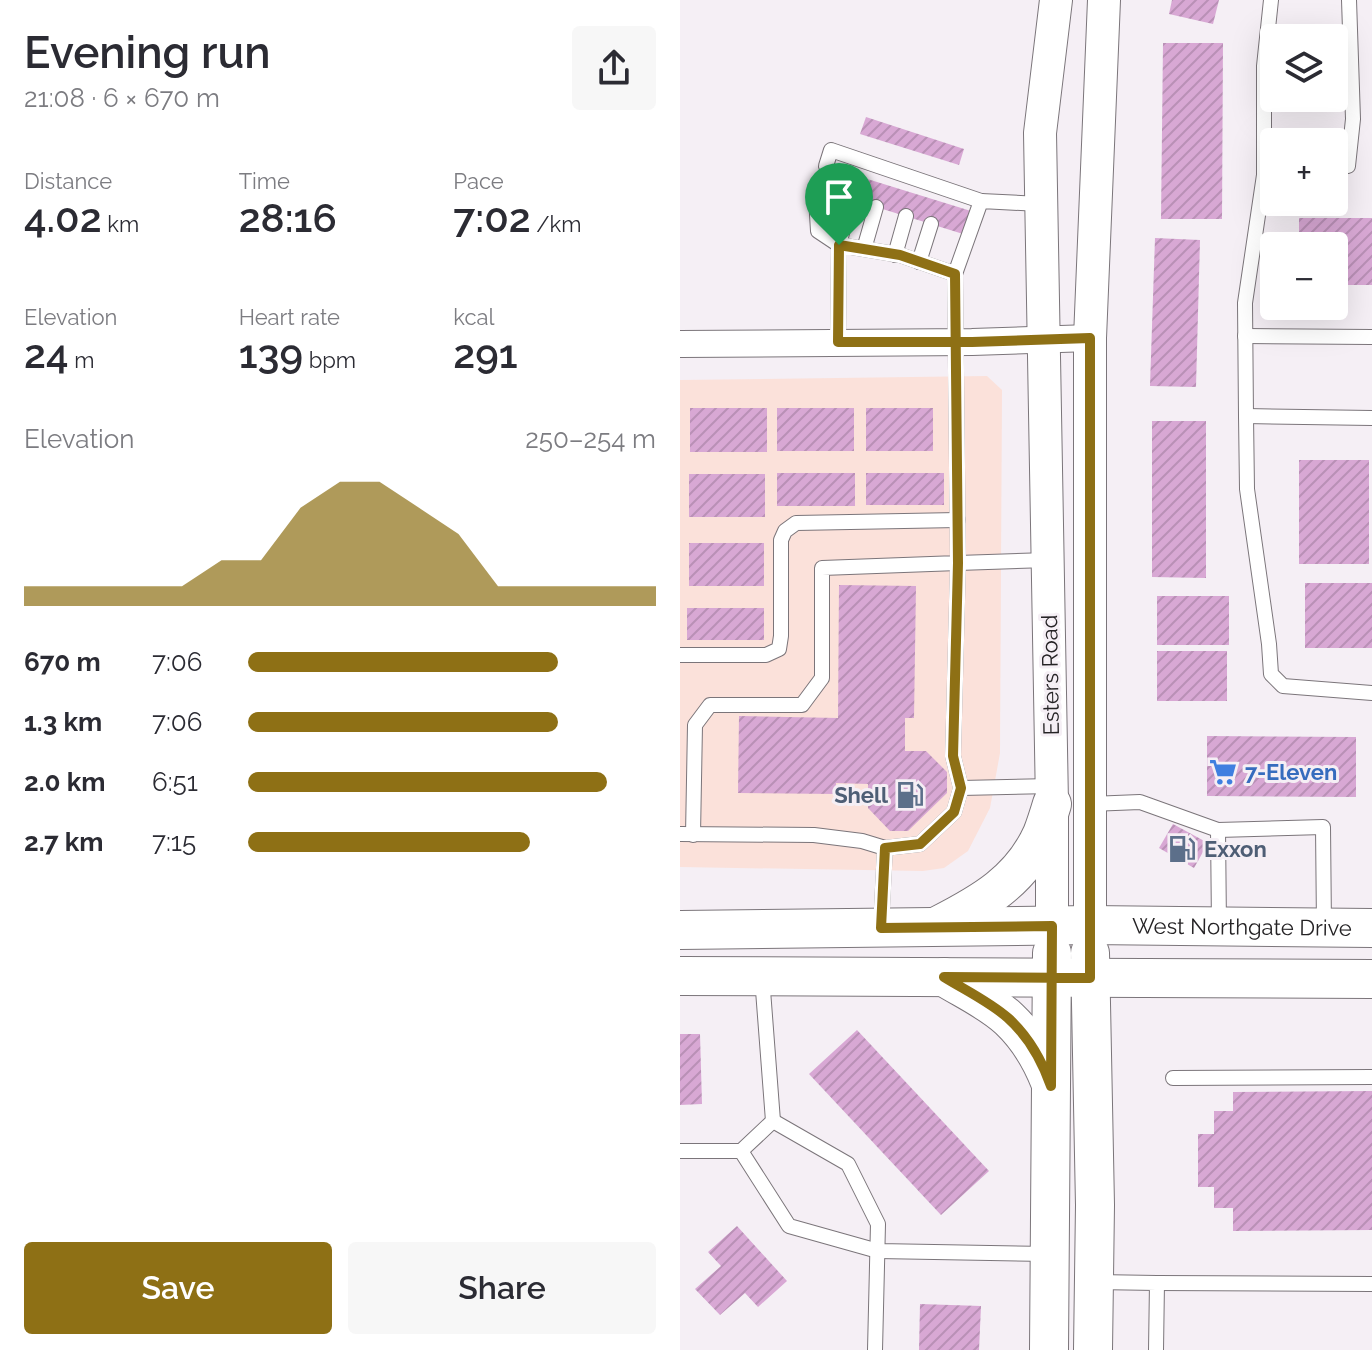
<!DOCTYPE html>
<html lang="en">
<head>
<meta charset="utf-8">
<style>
	body { margin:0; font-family:Raleway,sans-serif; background:#f7f7f7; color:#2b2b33; height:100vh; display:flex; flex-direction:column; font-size:30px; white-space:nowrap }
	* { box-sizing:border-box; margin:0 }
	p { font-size:26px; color:#7c7c81 }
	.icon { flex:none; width:44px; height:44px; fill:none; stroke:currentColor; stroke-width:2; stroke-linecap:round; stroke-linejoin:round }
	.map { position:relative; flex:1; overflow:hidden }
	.sheet { display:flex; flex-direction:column; background:#fff; width:680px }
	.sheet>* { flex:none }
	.controls { position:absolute; left:580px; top:24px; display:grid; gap:16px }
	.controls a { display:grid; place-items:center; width:88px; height:88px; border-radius:8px; background:#fff; box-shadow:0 8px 32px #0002; font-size:40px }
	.pin { position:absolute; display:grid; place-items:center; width:68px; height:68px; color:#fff; margin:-82px -34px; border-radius:50% 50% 50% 0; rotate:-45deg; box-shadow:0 0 8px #0007 }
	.pin .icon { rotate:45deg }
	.round { display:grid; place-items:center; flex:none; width:84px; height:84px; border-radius:8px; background:#f7f7f7 }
	.head { display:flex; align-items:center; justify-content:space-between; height:136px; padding:0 24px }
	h1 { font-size:44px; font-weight:600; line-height:60px }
	.metrics { display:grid; grid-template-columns:repeat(3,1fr); gap:12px; height:136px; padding:8px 24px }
	.metrics div { display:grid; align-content:center }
	.metrics b { font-size:40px; font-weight:600 }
	.metrics small { font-size:22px; font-weight:400 }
	.metrics p { font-size:22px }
	.chart { height:224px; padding:16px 24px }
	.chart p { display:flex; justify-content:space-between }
	.chart svg { width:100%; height:144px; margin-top:8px; fill:#8e7015; opacity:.7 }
	.primary-button { display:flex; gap:16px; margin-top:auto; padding:16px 24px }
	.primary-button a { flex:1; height:92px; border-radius:8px; background:#8e7015; color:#fff; font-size:32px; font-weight:600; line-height:92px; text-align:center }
	.primary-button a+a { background:#f7f7f7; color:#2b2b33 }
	ul { padding:0 24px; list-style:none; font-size:26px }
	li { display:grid; grid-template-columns:128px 96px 1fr; align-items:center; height:60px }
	li i { height:20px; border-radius:10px; background:#8e7015 }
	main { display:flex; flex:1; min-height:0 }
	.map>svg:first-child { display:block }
	.commercial { fill:#fbe1da }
	.building { fill:url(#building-hatch) }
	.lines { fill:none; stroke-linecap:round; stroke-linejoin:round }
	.service-casing { stroke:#7b757a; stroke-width:16 }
	.minor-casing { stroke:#7b757a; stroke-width:28 }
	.tertiary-casing { stroke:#7b757a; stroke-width:34 }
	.secondary-casing { stroke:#7b757a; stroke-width:40 }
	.service { stroke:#fff; stroke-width:14 }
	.minor { stroke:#fff; stroke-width:26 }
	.tertiary { stroke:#fff; stroke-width:32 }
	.secondary { stroke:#fff; stroke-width:38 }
	.route-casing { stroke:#fff; stroke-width:16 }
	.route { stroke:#8e7015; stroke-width:10 }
	.labels { text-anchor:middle; stroke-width:6; stroke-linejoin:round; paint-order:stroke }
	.street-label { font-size:22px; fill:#252325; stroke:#f5eff5 }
	.shop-label { font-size:22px; font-weight:bold; fill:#366cbe; stroke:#f5eff5; text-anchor:start }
	.service-label { font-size:22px; font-weight:bold; fill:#4e5e75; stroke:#f5eff5; text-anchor:end }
</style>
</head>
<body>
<main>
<section class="sheet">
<div class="head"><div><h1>Evening run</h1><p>21:08 · 6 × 670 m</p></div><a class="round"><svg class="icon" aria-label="share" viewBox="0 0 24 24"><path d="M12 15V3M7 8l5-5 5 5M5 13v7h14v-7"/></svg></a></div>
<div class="metrics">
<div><p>Distance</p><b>4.02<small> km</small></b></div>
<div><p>Time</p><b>28:16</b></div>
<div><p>Pace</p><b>7:02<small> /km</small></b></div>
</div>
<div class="metrics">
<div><p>Elevation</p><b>24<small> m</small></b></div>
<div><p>Heart rate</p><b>139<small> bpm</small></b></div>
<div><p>kcal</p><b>291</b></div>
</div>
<div class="chart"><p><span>Elevation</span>250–254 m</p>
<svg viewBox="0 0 160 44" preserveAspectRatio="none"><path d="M0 44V38L10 38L20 38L30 38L40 38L50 30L60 30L70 14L80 6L90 6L100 14L110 22L120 38L130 38L140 38L150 38L160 38V44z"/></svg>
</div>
<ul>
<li><b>670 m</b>7:06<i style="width:76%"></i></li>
<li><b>1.3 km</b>7:06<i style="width:76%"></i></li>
<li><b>2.0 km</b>6:51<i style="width:88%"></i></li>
<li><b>2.7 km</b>7:15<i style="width:69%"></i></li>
</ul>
<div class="primary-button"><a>Save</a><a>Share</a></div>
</section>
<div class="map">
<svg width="692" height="1350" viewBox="0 0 692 1350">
	<defs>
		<pattern id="building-hatch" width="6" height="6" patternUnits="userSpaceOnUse" patternTransform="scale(2)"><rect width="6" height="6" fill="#d8a8d4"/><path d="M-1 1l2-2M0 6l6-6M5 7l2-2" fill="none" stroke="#b990b6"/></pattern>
	</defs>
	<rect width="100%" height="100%" fill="#f5eff5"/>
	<path class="commercial" d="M307,376l15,14 -2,363 -10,55 -22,43 -24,17 -21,3 -243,-4v-487z"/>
	<g class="building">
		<path d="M492,0h47l-6,24 -44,-10z"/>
		<path d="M483,43h60l-1,176h-61z"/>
		<path d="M186,117l98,32 -5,16 -99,-31z"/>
		<path d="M142,165l149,46 -8,23 -148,-46z"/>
		<path d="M619,218h73v67h-38v-39h-35z"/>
		<path d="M475,238l45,2 -4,147 -46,-1z"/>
		<rect x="10" y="408" width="77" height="44"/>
		<rect x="97" y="408" width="77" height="43"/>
		<rect x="186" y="408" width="67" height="43"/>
		<path d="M472,421h54v157l-54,-1z"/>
		<rect x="619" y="460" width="70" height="104"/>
		<rect x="97" y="473" width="78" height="33"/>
		<rect x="186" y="473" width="78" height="32"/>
		<rect x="9" y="474" width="76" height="43"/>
		<rect x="9" y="543" width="75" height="43"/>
		<rect x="625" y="583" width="67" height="65"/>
		<path d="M159,585l77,1 -2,132h-9v33h21l21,21v21l-39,38h-18l-22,-23v-24l-32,-1v11l-98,-1 1,-77 99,2z"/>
		<rect x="477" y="596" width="72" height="49"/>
		<rect x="7" y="608" width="77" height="32"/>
		<rect x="477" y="651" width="70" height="50"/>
		<path d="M527,736l149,1v60l-149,-1z"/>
		<path d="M493,824l35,19 -14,25 -35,-20z"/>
		<path d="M177,1030l132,141 -48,44 -132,-141z"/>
		<path d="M0,1034h20l2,70 -22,1z"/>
		<path d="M692,1091v139l-139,1v-23h-19v-21h-16v-53h16v-23h19v-19z"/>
		<path d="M57,1226l50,55 -29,26 -13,-14 -25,22 -25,-26 26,-23 -13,-14z"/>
		<path d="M240,1304l61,2 -2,44h-60z"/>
	</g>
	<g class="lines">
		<g class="service-casing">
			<g id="service">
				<path d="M591,0l-7,66v109l10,1"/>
				<path d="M146,166l5,-16 150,51"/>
				<path d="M654,169l14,-3 5,-47 -4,-119"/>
				<path d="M584,175l-19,128 1,113 1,73 22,155 2,30 12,12 89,7"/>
				<path d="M139,188l-3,10 2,33 21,14 12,-47"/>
				<path d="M184,249l12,-42"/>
				<path d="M215,255l11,-39"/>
				<path d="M239,262l12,-38"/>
				<path d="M275,274l26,-73 59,3"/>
				<path d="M565,336l127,1"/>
				<path d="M566,416l126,2"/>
				<path d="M0,655h86l13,-6 2,-13v-96l4,-9 11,-8 162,-3"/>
				<path d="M281,788l91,-2"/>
				<path d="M410,804l50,-2 78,28 105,-3 1,100"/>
				<path d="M538,830l1,96"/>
				<path d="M0,834l134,1 48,6 23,7 35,-4 34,-32 7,-24 -8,-32 5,-193 90,-3"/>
				<path d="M13,835l2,-110 15,-20h92l20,-27v-110l136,-5 -3,-289 -55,-19 -61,-10 -1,97"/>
				<path d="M201,927l4,-79"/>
				<path d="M82,977l11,144"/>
				<path d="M493,1078l199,-1"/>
				<path d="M93,1121l75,43 30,60 -3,126"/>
				<path d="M0,1151h61l32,-30"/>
				<path d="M61,1151l48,75 89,25 170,3"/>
				<path d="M416,1282l61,1 -1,67"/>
				<path d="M477,1283l215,1"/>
			</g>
		</g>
		<g class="minor-casing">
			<path id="minor" d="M0,344l292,-2 118,-4"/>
		</g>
		<g class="tertiary-casing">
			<g id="tertiary">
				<path d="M410,925v-587l14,-338"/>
				<path d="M372,926v-122l-12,-671 16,-133"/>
			</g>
		</g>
		<g class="secondary-casing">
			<g id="secondary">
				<path d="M259,925c43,-22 82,-44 103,-91 4,-10 7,-20 10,-30"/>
				<path id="s1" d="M0,930l410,-5 282,3"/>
				<path d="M410,953l5,252 -2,145"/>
				<path d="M0,976l692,3"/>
				<path d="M264,977c21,13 47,25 65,42 18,17 32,40 41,63"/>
				<path d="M369,1350l3,-397"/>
			</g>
		</g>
		<use href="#service" class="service"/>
		<use href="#minor" class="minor"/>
		<use href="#tertiary" class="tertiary"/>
		<use href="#secondary" class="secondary"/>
	</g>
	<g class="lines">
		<g class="route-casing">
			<path id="route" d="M159,245l61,10 55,19 3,289 -5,193 8,32 -7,24 -34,32 -35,4 -4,80 171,-2 -1,160c-9,-25 -23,-50 -43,-68 -18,-16 -43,-28 -64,-41l146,1v-640l-118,4h-134l1,-97"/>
		</g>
		<use href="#route" class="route"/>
	</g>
	<defs>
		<g id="supermarket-bare" transform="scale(2.16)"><path d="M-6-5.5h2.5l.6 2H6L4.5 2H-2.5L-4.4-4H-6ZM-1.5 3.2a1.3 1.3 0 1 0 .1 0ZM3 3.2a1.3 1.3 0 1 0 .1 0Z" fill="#3f7fe0" stroke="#f5eff5" stroke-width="2.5" paint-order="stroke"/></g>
		<g id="fuel-bare" transform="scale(2.16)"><path d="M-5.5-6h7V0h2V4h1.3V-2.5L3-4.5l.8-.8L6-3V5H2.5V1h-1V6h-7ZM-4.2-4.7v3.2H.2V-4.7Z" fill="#5c6f8a" stroke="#f5eff5" stroke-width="2.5" paint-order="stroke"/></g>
	</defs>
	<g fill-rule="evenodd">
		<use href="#supermarket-bare" x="543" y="772"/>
		<use href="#fuel-bare" x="230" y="795"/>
		<use href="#fuel-bare" x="502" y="849"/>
	</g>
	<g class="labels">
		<g class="street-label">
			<text transform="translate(370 675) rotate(-91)" y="8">Esters Road</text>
			<text dy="8" stroke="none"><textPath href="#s1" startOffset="562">West Northgate Drive</textPath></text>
		</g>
		<g class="shop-label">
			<text x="565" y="780">7-Eleven</text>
		</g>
		<g class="service-label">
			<text x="208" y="803">Shell</text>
			<text x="524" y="857" text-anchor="start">Exxon</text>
		</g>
	</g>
</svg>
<div class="controls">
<a><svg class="icon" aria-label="layers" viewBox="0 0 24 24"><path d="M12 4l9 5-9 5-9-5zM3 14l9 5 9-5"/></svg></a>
<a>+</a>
<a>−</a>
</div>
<div class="pin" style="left:159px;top:245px;background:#1e9e55"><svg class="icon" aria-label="arrive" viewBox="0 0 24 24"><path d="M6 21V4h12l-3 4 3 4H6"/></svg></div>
</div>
</main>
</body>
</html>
